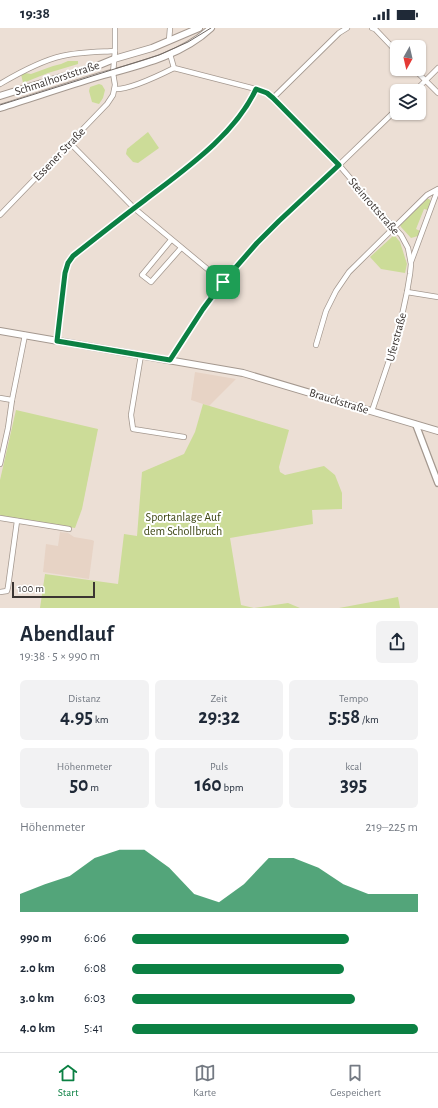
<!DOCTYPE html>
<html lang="de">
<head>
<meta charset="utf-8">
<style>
	body { margin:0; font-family:"Alegreya Sans",sans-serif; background:#f2f2f3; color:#1f2937; height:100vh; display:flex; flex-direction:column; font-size:15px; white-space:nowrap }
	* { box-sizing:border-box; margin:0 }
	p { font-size:13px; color:#747a83 }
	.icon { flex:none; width:22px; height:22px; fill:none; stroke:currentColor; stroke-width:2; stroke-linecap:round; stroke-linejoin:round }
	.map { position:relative; height:580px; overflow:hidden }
	.side { display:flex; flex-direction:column; background:#fff; flex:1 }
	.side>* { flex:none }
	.needle { width:26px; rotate:188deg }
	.fabs { position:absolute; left:390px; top:12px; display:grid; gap:8px }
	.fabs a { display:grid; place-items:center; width:36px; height:36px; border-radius:6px; background:#fff; box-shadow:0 1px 3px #0004; font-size:20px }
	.scale { position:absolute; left:12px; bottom:10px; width:83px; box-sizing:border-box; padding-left:4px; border:2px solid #3b3532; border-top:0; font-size:11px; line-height:14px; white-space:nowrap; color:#3b3532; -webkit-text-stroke:3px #fff; paint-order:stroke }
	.pin { position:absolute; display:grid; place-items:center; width:34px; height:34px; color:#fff; margin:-17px; border-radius:8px; box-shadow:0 2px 6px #0006 }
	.round { display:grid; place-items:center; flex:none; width:42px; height:42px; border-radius:6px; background:#f2f2f3 }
	.headline { display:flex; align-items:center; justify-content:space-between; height:68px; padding:0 20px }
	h1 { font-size:22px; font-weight:700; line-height:30px }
	.figures { display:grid; grid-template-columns:repeat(3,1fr); gap:6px; height:68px; padding:4px 20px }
	.figures div { display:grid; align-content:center; border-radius:6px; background:#f2f2f3; text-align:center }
	.figures b { font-size:20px; font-weight:700 }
	.figures small { font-size:11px; font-weight:400 }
	.figures p { font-size:11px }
	.chart { height:112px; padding:8px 20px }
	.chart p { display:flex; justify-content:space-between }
	.chart svg { width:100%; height:72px; margin-top:4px; fill:#0b8043; opacity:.7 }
	ul { padding:0 20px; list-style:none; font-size:13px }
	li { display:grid; grid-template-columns:64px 48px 1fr; align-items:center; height:30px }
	li i { height:10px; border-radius:5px; background:#0b8043 }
	.status { display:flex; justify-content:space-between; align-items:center; height:28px; padding:0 20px; background:#fff; direction:ltr }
	.status svg { height:11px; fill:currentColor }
	.tabs { display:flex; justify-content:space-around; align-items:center; height:56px; border-top:1px solid #e0e1e3; background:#fff; font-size:11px; color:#747a83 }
	.tabs a { display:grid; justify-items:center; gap:2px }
	.tabs .current { color:#0b8043 }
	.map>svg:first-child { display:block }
	.built { fill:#e7d3c5 }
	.green { fill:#ccdc98 }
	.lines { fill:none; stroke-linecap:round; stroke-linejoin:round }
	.minor-casing { stroke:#a4988f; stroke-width:6 }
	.tertiary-casing { stroke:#a4988f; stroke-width:8 }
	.secondary-casing { stroke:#a4988f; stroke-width:8 }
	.minor { stroke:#fff; stroke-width:4.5 }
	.tertiary { stroke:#fff; stroke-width:5.5 }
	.secondary { stroke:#fff; stroke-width:6 }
	.tram { stroke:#706863; stroke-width:1 }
	.route-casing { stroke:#fff; stroke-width:8 }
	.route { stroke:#0b8043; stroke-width:5 }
	.labels { text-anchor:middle; stroke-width:4; stroke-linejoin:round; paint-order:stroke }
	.street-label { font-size:12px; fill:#3b3532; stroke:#fff }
	.park-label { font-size:12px; fill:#3a4310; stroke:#fff }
</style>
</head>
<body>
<div class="status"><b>19:38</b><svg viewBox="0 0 49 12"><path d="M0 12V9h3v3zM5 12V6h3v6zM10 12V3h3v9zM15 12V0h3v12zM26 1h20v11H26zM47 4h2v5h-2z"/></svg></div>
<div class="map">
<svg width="438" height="580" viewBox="0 0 438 580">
	<rect width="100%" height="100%" fill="#ecdfd5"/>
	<g class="built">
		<path d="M195,344l41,7 -27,27 -18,-6z"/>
		<path d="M60,504l8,1 6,4 18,3 2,1 -5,38 -46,-7 3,-28 12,2z"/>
	</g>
	<g class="green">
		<path d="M68,33h10v3l-30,9 -25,10 -2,-9 4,-1 6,1 22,-8 8,-2z"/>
		<path d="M99,56l3,1 3,5 -2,8 -4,6 -7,-2 -3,-11 1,-4z"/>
		<path d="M148,104l11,16 -21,15 -5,-1 -7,-8 1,-5z"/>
		<path d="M427,171h2l2,2 -3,9 -4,-1 -8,20 4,2 -2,5 -7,2 -10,-11 -1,-2z"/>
		<path d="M393,208h2l5,6 7,22 -2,9 -24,-4 -11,-12z"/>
		<path d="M203,376l86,26 -10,37 1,5 5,3 39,-9 11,9 7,18v16l-30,1 1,14 -83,14 11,67 13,3 34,-5 12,5h-260l5,-34 73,10 6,-50 13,2 5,-64 42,-18 11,-22z"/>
		<path d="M16,382l82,19 -16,80 -7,19 -75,-12v-36z"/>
		<path d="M398,569l2,11h-61z"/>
	</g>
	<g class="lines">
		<g class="minor-casing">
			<g id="minor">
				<path d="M372,0l3,1 22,23"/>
				<path d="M169,13l1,-13"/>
				<path d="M170,26l4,14 82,21 11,4 6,5 66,67 35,41 27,29 7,13 3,16 -1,10 -3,18"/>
				<path d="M414,41l24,24"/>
				<path d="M0,56c17,-10 44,-24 62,-28 17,-4 36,-4 53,-5"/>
				<path d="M115,61c15,1 45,-14 59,-21"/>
				<path d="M415,63l23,-23"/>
				<path d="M273,70l66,-65 8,-5"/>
				<path d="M70,115l64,65 89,74"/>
				<path d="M0,187l107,-111 6,-9 2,-10 -2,-12 2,-22v-23"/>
				<path d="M171,212l-29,35 9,7 30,-34"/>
				<path d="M57,313l8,-68 3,-10 5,-7c25,-19 49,-39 74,-58 39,-30 88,-63 109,-109"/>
				<path d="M316,317l10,-34 10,-20 13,-19 78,-77 11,-6 -27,73"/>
				<path d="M141,327l-10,60 2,14 51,8"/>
				<path d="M170,332l33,-51 20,-27 34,-39 22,-22 60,-56 58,-56"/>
				<path d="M0,370l12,2"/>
				<path d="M372,383l26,-77 9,-42 31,5"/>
				<path d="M0,436l8,-36 4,-28 13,-65"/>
				<path d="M0,490l69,11"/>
				<path d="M0,564l7,-1 1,-4 9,-66"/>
			</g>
		</g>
		<g class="tertiary-casing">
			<path id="tertiary" d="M416,397l22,58"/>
		</g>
		<g class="secondary-casing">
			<g id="secondary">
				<path d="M0,68l97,-30 17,-7 38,-11 47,-20"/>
				<path d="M0,80c32,-10 64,-21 97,-31 39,-11 83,-20 114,-49"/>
				<path d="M0,303l243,42 195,58"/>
			</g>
		</g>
		<use href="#minor" class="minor"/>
		<use href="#tertiary" class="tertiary"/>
		<use href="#secondary" class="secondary"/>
		<path class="tram" d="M0,77l159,-50 29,-13 23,-14"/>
	</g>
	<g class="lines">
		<g class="route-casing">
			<path id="route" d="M256,61l11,4 6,5 66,67 -60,56 -22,22 -34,39 -20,27 -33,51 -113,-19 8,-68 3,-10 5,-7c24,-19 48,-38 72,-56 39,-30 90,-65 111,-111z"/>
		</g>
		<use href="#route" class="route"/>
	</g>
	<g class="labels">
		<g class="street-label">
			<text transform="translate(57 50) rotate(-18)" y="4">Schmalhorststraße</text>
			<text transform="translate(59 126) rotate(-46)" y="4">Essener Straße</text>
			<text transform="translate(374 178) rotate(49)" y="4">Steinrottstraße</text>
			<text transform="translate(396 309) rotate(-75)" y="4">Uferstraße</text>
			<text transform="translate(339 373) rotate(17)" y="4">Brauckstraße</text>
		</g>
		<g class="park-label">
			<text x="183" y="493">Sportanlage Auf<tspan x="183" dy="14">dem Schollbruch</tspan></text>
		</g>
	</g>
</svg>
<div class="fabs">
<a><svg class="needle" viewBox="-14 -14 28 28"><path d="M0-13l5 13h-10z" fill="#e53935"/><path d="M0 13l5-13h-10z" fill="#747a83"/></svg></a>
<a><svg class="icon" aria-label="layers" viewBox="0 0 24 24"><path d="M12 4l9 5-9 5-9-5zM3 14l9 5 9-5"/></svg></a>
</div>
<div class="scale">100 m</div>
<div class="pin" style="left:223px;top:254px;background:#1e9e55"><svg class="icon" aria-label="arrive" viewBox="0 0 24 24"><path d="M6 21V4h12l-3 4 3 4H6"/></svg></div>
</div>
<section class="side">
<div class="headline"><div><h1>Abendlauf</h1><p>19:38 · 5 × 990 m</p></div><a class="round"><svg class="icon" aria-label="share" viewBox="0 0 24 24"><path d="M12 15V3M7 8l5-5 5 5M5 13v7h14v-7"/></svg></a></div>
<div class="figures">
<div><p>Distanz</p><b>4.95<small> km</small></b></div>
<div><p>Zeit</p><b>29:32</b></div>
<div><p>Tempo</p><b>5:58<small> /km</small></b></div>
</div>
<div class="figures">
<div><p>Höhenmeter</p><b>50<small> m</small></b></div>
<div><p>Puls</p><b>160<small> bpm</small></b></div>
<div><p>kcal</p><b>395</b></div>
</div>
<div class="chart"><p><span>Höhenmeter</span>219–225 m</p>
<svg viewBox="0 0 160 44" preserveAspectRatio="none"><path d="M0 44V33L10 27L20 22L30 11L40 6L50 6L60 17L70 33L80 38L90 27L100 11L110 11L120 17L130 27L140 33L150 33L160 33V44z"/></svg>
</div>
<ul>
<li><b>990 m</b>6:06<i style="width:76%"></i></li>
<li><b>2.0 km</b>6:08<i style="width:74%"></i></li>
<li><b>3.0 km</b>6:03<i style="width:78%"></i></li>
<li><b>4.0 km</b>5:41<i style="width:100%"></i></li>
</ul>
</section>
<nav class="tabs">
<a class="current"><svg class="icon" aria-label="home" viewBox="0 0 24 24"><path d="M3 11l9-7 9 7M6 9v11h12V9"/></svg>Start</a>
<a><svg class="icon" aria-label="map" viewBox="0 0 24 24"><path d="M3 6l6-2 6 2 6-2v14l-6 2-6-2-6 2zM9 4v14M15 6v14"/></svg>Karte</a>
<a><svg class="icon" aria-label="saved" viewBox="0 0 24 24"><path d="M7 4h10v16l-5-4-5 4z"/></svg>Gespeichert</a>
</nav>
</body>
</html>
